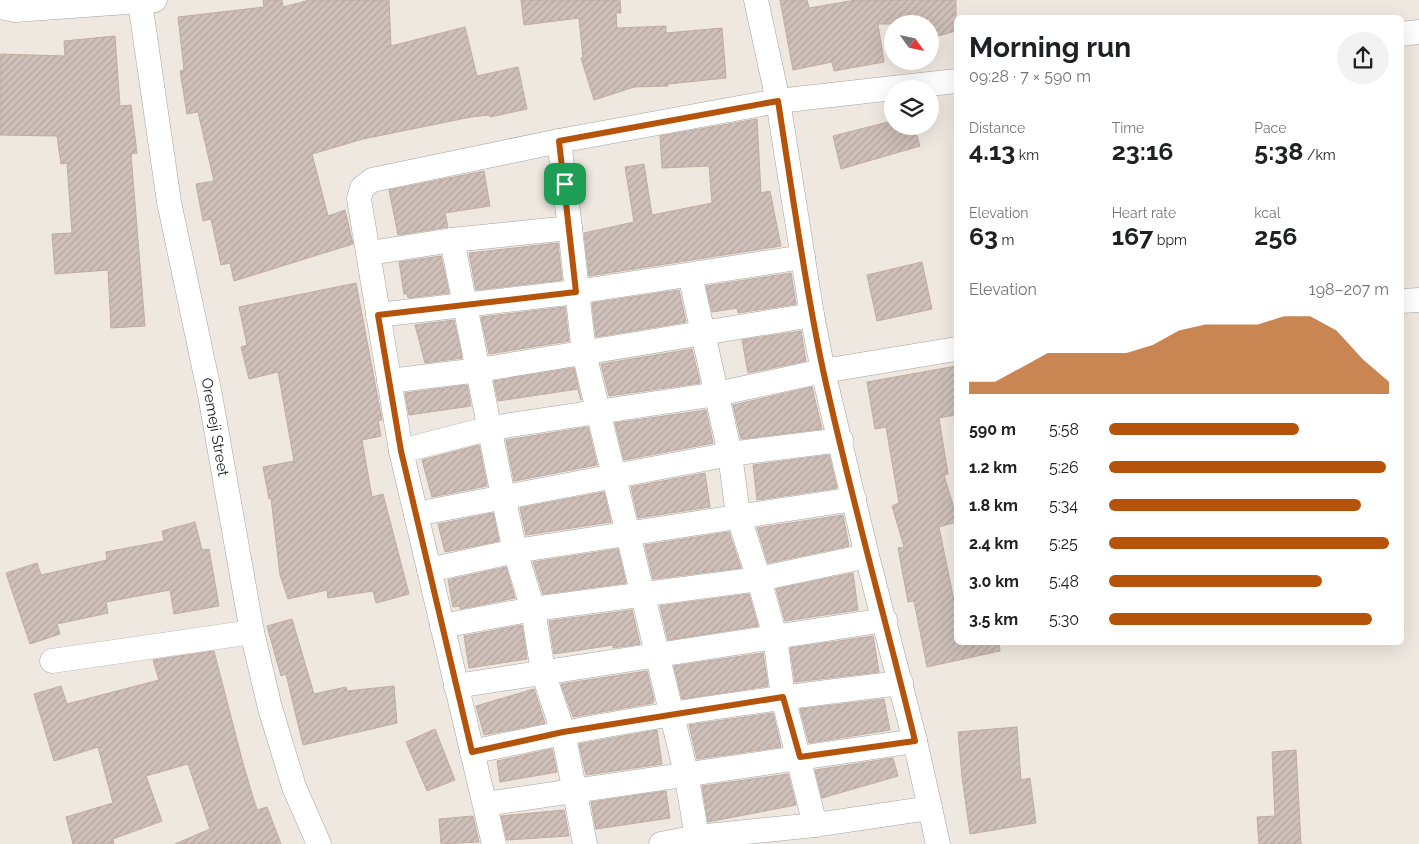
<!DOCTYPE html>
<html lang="en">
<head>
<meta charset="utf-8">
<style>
	body { margin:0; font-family:Raleway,sans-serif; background:#f2f2f2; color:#202124; height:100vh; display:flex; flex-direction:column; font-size:19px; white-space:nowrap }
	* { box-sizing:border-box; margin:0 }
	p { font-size:16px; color:#757577 }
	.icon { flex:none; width:28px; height:28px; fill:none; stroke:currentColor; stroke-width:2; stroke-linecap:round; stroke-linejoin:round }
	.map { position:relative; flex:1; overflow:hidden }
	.panel { position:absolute; left:954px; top:15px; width:450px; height:630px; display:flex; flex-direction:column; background:#fff; border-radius:8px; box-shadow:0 5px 20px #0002 }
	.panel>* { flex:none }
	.needle { width:32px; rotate:123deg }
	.tools { position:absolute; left:884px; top:15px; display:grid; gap:10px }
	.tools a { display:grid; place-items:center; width:55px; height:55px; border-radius:50%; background:#fff; box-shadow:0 5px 20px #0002; font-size:25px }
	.pin { position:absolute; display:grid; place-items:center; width:42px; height:42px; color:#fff; margin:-21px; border-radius:10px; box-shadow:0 2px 8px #0006 }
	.round { display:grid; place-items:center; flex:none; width:52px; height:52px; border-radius:26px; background:#f2f2f2 }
	.summary { display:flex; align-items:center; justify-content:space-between; height:85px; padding:0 15px }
	h1 { font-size:28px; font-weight:700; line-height:38px }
	.stats { display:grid; grid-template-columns:repeat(3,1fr); gap:8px; height:85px; padding:5px 15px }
	.stats div { display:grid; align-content:center }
	.stats b { font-size:25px; font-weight:700 }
	.stats small { font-size:14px; font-weight:400 }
	.stats p { font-size:14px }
	.chart { height:140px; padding:10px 15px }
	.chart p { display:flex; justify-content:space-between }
	.chart svg { width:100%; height:90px; margin-top:5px; fill:#b45309; opacity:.7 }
	ul { padding:0 15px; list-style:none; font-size:16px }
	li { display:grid; grid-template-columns:80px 60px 1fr; align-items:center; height:38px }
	li i { height:12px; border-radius:6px; background:#b45309 }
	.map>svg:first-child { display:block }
	.building { fill:url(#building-hatch); stroke:#c1aca1 }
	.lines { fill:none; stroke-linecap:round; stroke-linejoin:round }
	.street-casing { stroke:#a3a3a3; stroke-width:25 }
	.street { stroke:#fff; stroke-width:24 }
	.route-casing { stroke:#fff; stroke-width:10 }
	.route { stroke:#b45309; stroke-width:6 }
	.labels { text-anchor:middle; stroke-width:4.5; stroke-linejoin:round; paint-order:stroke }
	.street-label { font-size:15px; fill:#1c1c1c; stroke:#fff }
</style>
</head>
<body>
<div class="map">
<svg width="1419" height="844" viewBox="0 0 1419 844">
	<defs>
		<pattern id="building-hatch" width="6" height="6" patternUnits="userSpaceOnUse" patternTransform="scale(1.25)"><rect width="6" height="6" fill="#cfc0b9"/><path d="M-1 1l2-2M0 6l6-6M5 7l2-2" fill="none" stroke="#b1a49e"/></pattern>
	</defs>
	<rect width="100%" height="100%" fill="#eee8e0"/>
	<g class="building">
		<path d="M263,0h19l1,7 27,-7h79l2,46 74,-19 12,49 41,-9 9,42 -37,8 -1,-2 -18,2 -108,22 -51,15 16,62 17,-6 8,34 -119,37 -4,-18 -9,2 -10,-46 -8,2 -7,-37 18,-3 -16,-69 -11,2 -7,-43 4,-1 -6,-53 86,-10z"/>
		<path d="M521,0h99l1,13h-5l1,15 49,-2v7l56,-5 4,50 -58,6v2l-34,1 -40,13 -13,-42h2l-4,-40 -55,7z"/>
		<path d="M780,0h27l2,8 47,-8h100v31l-26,7v-14h-52l6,38 -50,9 -2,-9 -39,8z"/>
		<path d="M115,36l5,70 11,-1 6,48 -6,1 14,172 -34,2 -3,-58 -53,4 -3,-40 20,-1 -5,-70 -6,1 -4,-28 -57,-1v-81l65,2 -1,-15z"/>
		<path d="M757,119l4,74 9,-2 11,55 -192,30 -5,-43 50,-11 -9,-55 19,-3 8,51 60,-12 -3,-37 -47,2 -2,-32z"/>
		<path d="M892,121v5h22l6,20 -79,23 -8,-33z"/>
		<path d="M484,171l6,35 -45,7 3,14 -50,8 -9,-45z"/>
		<path d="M558,243l4,37 -86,10 -7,-37z"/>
		<path d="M441,256l8,37 -41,5 -1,-4h-3l-5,-32z"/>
		<path d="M922,262l10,47 -55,12 -10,-46z"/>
		<path d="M791,273l5,31 -58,9 -1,-5 -25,4 -6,-26z"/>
		<path d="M356,283l26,137h-4l3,16 -19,4 10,57 11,-3 26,100 -33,9 -3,-12 -45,7 -1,-8 -39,9 -8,-24 -9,-77 -2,1 -6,-32 31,-6 -16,-89 -29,7 -8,-32 6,-2 -8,-38z"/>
		<path d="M679,290l7,32 -90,15 -4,-34z"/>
		<path d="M565,307l4,34 -80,13 -8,-37z"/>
		<path d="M454,320l8,38 -37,5 -10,-38z"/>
		<path d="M801,331l5,30 -58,12 -6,-33z"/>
		<path d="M692,349l8,34 -91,13 -8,-32z"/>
		<path d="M956,366v49l-17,3 9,56 -4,1 12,40v7l-17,5 15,74h2v41h43l1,9 -73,16 -13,-66 -6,1 -10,-54 6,-1 -12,-41 7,-3 -13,-76 -11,2 -8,-47z"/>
		<path d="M574,368l7,32 -3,-11 -80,12 -4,-20z"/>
		<path d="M467,385l4,21 -62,9 -4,-22z"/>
		<path d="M812,387l10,42 -81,10 -8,-34z"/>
		<path d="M706,410l7,33 -89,17 -9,-37z"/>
		<path d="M588,427l9,38 -83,16 -8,-41z"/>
		<path d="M479,445l8,41 -55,11 -10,-37z"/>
		<path d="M829,455l8,33 -80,12 -4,-35z"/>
		<path d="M705,473l5,34 -72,11 -7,-31z"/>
		<path d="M604,492l7,30 -85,13 -6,-27z"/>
		<path d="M493,513l6,28 -54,11 -7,-28z"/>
		<path d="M843,515l6,31 -81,17 -11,-35z"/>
		<path d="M195,522l7,28 7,-1 10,57 -45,8 -4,-24 -64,12 2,11 -51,11 3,10 -30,10 -24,-71 31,-10 4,12 66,-15 -1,-8 58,-11 -2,-10z"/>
		<path d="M729,532l12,36 -88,11 -8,-34z"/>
		<path d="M618,549l8,34 -83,11 -10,-32z"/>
		<path d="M506,567l9,31 -55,11v-3l-7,1 -5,-27z"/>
		<path d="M853,573l5,37 -73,11 -9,-32z"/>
		<path d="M749,594l9,32 -90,14 -8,-34z"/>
		<path d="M632,610l8,34 -27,4v-3l-59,9 -5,-33z"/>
		<path d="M292,619l22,75 32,-7 1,4 47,-5 3,37 -94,22 -17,-71 -5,2 -14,-50z"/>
		<path d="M522,625l5,34 -58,9 -5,-32z"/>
		<path d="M873,636l6,36 -84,10 -5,-34z"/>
		<path d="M214,651l30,116 13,43 10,-3 14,37h-106l35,-15 -22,-65 -42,12 16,45 -49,18 1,5h-41l-7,-27 47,-14 -15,-56 -44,14 -20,-67 27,-8 6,18 92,-24 -6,-20z"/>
		<path d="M763,653l5,33 -86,13 -8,-33z"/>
		<path d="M647,671l7,29 -1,3 -80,14 -12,-33z"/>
		<path d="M534,689l11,34 -61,12 -8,-29z"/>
		<path d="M884,699l6,31 -81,13 -9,-34z"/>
		<path d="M773,713l8,34 -84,12 -8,-34z"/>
		<path d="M1017,727l4,53 9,-2 6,45 -66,11 -8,-57 -4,-45z"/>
		<path d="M435,729l20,51 -28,11 -21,-49z"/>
		<path d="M657,730l5,34 -76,11 -7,-31z"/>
		<path d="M552,749l5,23 -57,10 -3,-21z"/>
		<path d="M1296,750l5,94h-42l-2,-27 18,-1 -3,-64z"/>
		<path d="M893,758l5,18 -76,22 -7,-28z"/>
		<path d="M788,774l8,31 -88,17 -6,-36z"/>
		<path d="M666,791l4,27 -74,11 -5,-27z"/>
		<path d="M564,810l5,26 -62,4 -6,-24z"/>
		<path d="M473,816l6,26 -38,2 -2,-25z"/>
	</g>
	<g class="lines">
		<g class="street-casing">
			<g id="street">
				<path d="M756,0l22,101 34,214 11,56 44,185 48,185 23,103"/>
				<path d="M140,2l29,200 41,193 42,237 18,76 24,79 25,57"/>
				<path d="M0,7l15,3 140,-10"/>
				<path d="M1401,34l18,-2"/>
				<path d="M570,228l14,125 102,420 11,64"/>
				<path d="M452,240l51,256 12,55 18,58 10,63 20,60 22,112"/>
				<path d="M370,253l82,-13 118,-12 -11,-87"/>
				<path d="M690,275l40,179 8,61 21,64 16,58 8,60 32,128"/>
				<path d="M1401,301l18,-1"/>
				<path d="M378,315l198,-23 227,-35"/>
				<path d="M389,381l90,-11 333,-55"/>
				<path d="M401,451l90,-23 226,-34 106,-23 133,-22"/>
				<path d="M416,514l314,-60 111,-14"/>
				<path d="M429,570l86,-19 339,-52"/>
				<path d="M442,626l91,-17 226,-30 108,-23"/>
				<path d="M52,661l200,-29"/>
				<path d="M456,686l429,-66"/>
				<path d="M472,752c142,-32 285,-52 429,-69"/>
				<path d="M485,804l430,-63"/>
				<path d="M494,844l-93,-393 -42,-252 3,-11 10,-8 187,-39 219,-40 178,-20"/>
				<path d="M661,844l36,-7 118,-12 115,-17"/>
			</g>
		</g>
		<use href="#street" class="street"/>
	</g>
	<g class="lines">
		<g class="route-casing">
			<path id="route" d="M778,101c14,89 26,180 45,269 27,124 62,247 92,371l-115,16 -17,-60 -220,35 -91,20 -71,-301 -23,-136 198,-23 -17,-151z"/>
		</g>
		<use href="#route" class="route"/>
	</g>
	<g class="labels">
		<g class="street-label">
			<text transform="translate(215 427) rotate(80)" y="5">Oremeji Street</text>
		</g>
	</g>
</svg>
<div class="tools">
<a><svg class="needle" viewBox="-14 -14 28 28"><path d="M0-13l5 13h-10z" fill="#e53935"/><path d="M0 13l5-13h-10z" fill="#757577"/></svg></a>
<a><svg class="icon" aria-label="layers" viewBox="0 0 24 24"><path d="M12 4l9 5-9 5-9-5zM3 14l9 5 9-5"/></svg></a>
</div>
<div class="pin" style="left:565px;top:184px;background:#1e9e55"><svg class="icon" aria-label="arrive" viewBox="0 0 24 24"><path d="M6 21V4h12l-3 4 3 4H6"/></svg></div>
<section class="panel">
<div class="summary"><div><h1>Morning run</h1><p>09:28 · 7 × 590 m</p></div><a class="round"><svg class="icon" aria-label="share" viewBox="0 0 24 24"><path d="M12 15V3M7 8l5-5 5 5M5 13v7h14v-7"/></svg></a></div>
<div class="stats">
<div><p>Distance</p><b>4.13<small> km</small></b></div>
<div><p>Time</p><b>23:16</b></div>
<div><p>Pace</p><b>5:38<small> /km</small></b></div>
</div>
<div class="stats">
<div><p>Elevation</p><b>63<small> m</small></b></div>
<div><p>Heart rate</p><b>167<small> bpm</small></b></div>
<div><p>kcal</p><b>256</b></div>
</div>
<div class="chart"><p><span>Elevation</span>198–207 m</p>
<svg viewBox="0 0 160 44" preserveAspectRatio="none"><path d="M0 44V38L10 38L20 31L30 24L40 24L50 24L60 24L70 20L80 13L90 10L100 10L110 10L120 6L130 6L140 13L150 27L160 38V44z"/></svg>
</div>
<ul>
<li><b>590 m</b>5:58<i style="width:68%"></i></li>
<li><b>1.2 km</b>5:26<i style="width:99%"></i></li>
<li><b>1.8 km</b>5:34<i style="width:90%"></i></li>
<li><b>2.4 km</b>5:25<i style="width:100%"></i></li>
<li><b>3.0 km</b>5:48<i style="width:76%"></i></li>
<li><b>3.5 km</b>5:30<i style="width:94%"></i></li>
</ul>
</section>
</div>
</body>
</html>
